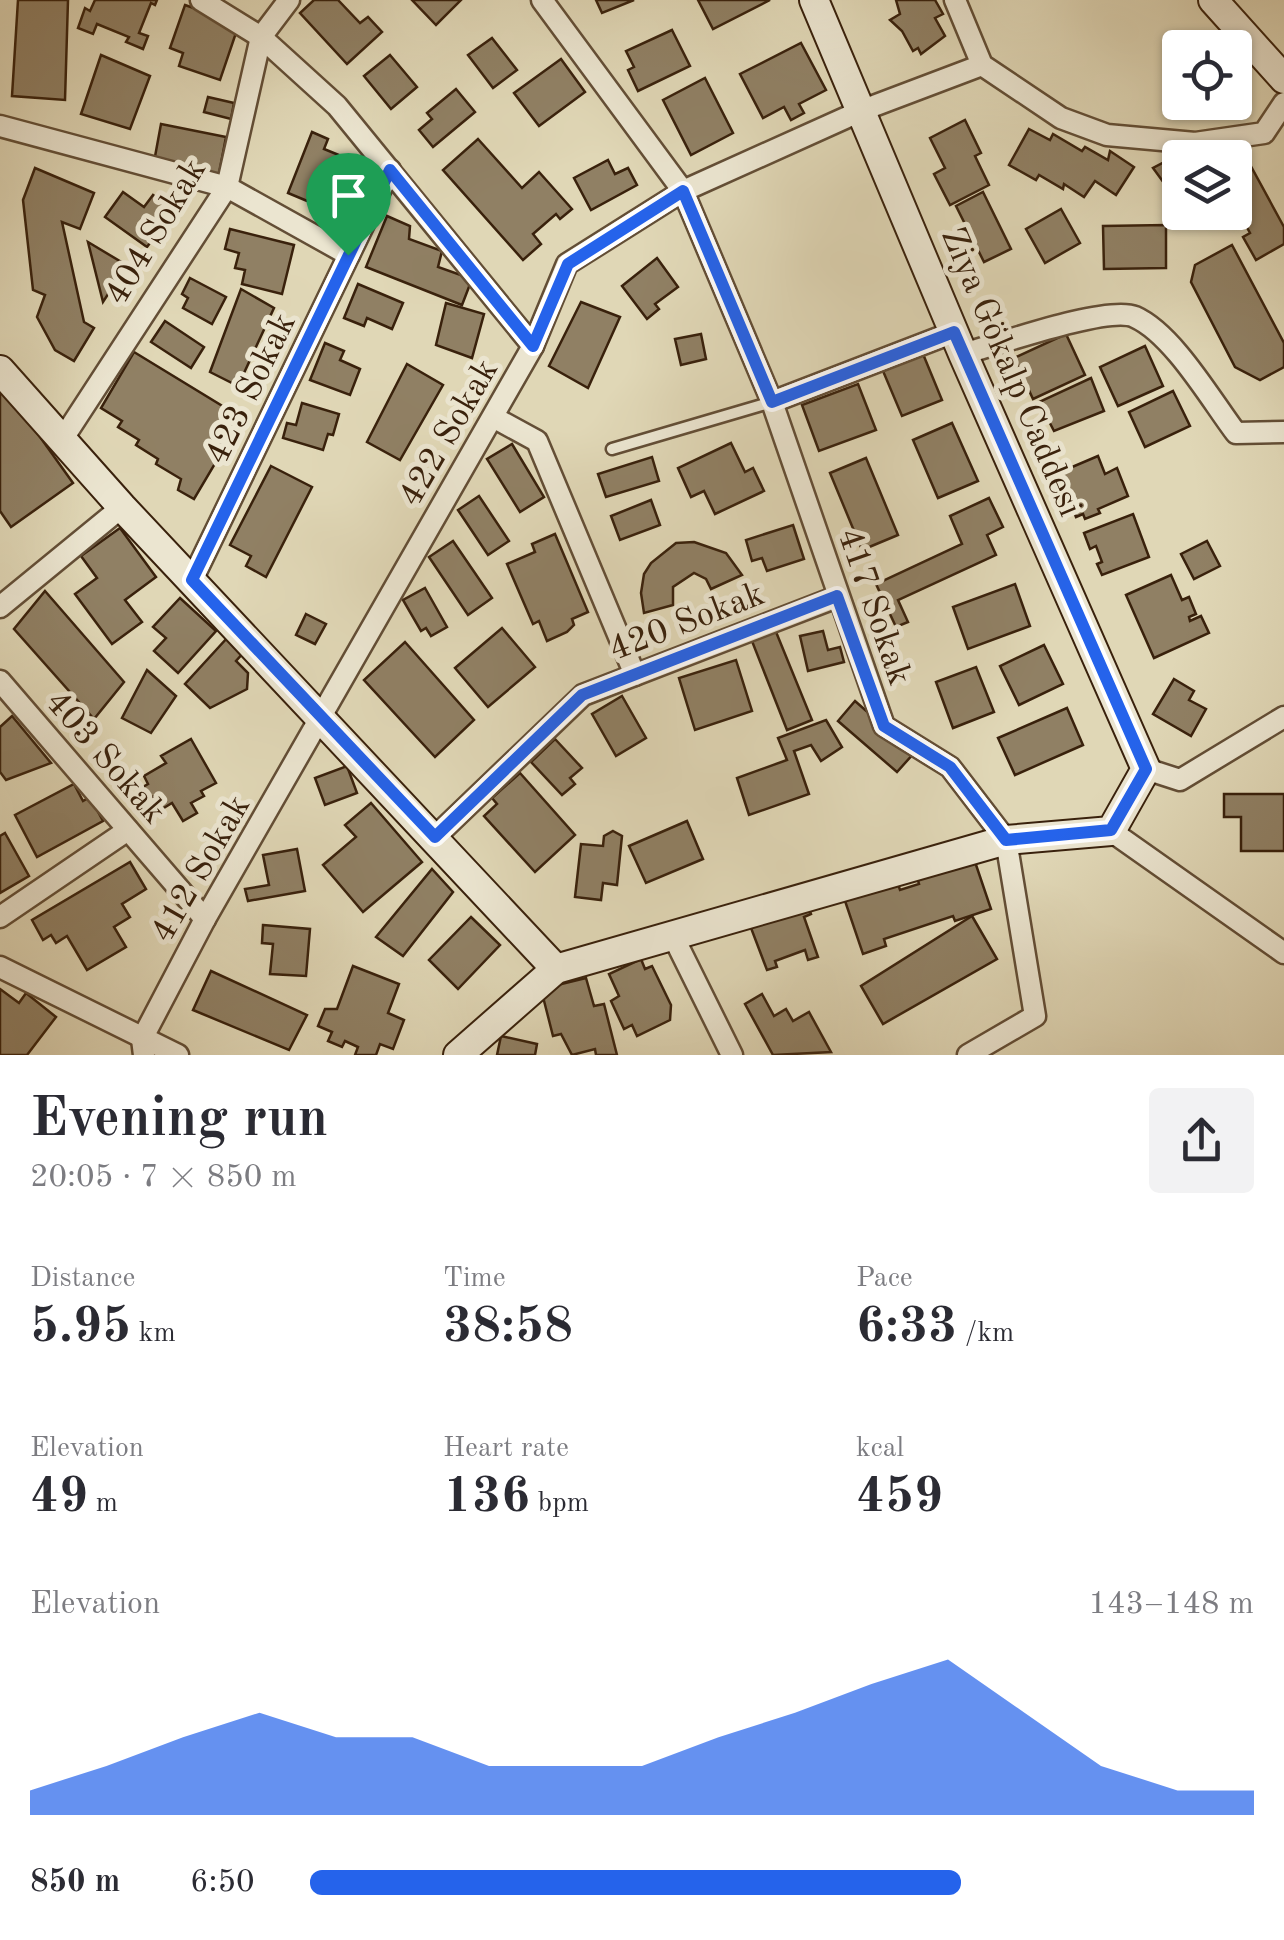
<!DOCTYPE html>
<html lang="en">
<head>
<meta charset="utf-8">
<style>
	body { margin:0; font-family:"Old Standard TT",serif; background:#f2f2f3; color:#2b2b33; height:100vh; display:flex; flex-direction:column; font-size:38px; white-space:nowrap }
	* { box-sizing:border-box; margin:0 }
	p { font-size:32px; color:#7c7c81 }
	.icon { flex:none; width:55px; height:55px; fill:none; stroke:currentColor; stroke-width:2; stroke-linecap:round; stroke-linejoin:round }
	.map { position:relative; height:1055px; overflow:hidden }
	.panel { display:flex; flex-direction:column; background:#fff; flex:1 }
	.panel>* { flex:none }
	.fabs { position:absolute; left:1162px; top:30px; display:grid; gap:20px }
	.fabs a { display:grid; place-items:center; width:90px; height:90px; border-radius:10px; background:#fff; box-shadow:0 2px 8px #0004; font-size:50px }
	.pin { position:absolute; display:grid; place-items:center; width:85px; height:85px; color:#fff; margin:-102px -42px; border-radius:50% 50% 50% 0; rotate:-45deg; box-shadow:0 0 10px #0007 }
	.pin .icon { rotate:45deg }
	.round { display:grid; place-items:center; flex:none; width:105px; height:105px; border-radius:10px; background:#f2f2f3 }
	.overview { display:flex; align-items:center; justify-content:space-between; height:170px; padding:0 30px }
	h1 { font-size:55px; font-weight:700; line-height:75px }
	.metrics { display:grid; grid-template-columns:repeat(3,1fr); gap:15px; height:170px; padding:10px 30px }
	.metrics div { display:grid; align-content:center }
	.metrics b { font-size:50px; font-weight:700 }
	.metrics small { font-size:28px; font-weight:400 }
	.metrics p { font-size:28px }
	.chart { height:280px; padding:20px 30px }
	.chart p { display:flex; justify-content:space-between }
	.chart svg { width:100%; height:180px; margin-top:10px; fill:#2563eb; opacity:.7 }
	ul { padding:0 30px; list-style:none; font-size:32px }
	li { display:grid; grid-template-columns:160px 120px 1fr; align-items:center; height:75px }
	li i { height:25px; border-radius:12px; background:#2563eb }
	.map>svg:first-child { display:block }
	.building { fill:#908064; stroke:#39210c; stroke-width:2.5 }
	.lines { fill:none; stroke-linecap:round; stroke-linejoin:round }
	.lane-casing { stroke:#634e36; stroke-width:15 }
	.street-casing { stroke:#634e36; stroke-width:25 }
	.secondary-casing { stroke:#39210c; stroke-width:32 }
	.lane { stroke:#ebe5d0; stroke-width:10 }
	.street { stroke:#ebe5d0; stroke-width:20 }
	.secondary { stroke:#ebe5d0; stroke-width:28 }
	.route-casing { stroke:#fff; stroke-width:20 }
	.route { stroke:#2563eb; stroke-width:12 }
	.labels { text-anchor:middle; stroke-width:10; stroke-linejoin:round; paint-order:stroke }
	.street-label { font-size:35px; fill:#39210c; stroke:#ebe5d0 }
</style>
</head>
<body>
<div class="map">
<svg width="1284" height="1055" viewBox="0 0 1284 1055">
	<rect width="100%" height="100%" fill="#e0d7b6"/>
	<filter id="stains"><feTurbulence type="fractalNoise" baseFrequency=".002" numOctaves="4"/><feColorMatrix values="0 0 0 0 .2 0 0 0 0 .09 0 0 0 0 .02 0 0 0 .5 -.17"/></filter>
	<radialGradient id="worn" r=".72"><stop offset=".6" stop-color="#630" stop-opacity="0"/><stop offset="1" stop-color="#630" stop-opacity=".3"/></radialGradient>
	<g class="building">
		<path d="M18,0h50l-3,100 -53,-4z"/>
		<path d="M95,0h62l-2,5 -4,-2 -12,30 9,3 -5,13 -17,-7 3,-5 -32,-13 -4,10 -15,-6 7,-20 5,3z"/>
		<path d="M314,0h24l22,23 8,-6 14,15 -35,32 -47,-51z"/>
		<path d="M412,0h49l-25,25z"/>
		<path d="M596,0h38l-32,13z"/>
		<path d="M698,0h72l-57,29z"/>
		<path d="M896,0h39l8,14 -8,4 10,18 -24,18 -3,-6 -5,3 -11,-20 -12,-11 10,-6z"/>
		<path d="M185,5l54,19 -19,56 -41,-14 4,-13 -13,-5z"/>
		<path d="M672,30l18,36 -52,25 -10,-21 6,-3 -8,-16z"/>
		<path d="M492,38l25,32 -24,18 -25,-33z"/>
		<path d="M801,43l25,47 -27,14 5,9 -13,7 -7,-13 -21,11 -23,-44z"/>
		<path d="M101,55l49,21 -20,53 -49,-15z"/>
		<path d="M390,55l27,32 -26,22 -27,-33z"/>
		<path d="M561,59l24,33 -46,34 -25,-33z"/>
		<path d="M705,78l28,55 -42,22 -28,-55z"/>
		<path d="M456,89l19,23 -42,35 -14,-17 13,-11 -5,-6z"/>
		<path d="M208,97l26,6 -3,16 -27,-7z"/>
		<path d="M965,120l16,33 -6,3 14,29 -39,20 -16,-31 11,-6 -15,-30z"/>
		<path d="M161,124l65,13 -7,37 -65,-12z"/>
		<path d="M1029,129l21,11 3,-6 29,17 3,-4 23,13 2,-9 24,16 -18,28 -21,-14 -11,16 -20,-13 -1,5 -24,-14 -3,5 -27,-15z"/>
		<path d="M312,132l16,7 -4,10 32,13 -20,51 -48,-20z"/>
		<path d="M478,139l44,49 17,-16 33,37 -12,10 -4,-5 -23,20 8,10 -18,16 -80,-90z"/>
		<path d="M1174,157l6,5v33l-5,3 -22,-30z"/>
		<path d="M1247,159l37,68v17l-28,16 -13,-23 7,-4 -12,-22 -8,4 -1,-3h6v-46z"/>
		<path d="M608,160l7,14 13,-6 9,17 -46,25 -17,-32z"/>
		<path d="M35,168l59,25 -14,36 -18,-7 22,100 10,6 -20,33 -19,-11 -18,-33 8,-22 -12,-5 -10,-90z"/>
		<path d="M123,192l21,15 9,-12 21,15 -27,37 -42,-30z"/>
		<path d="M983,192l28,57 -27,13 -28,-56z"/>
		<path d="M1061,209l19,34 -35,20 -19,-34z"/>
		<path d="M387,216l23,10 -1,13 33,12 -4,16 34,12 -10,26 -96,-38z"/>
		<path d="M1166,225v43l-62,1 -1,-43z"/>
		<path d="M230,229l64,16 -12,49 -40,-10 3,-14 -10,-2 4,-15 -14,-4z"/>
		<path d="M88,242l45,27 -14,23 -7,-4 -9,14z"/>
		<path d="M1232,245l52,98v24l-24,13 -25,-13 -44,-85 4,-17z"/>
		<path d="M657,258l21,29 -23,17 4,5 -12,10 -25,-33z"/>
		<path d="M190,278l36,19 -14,27 -29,-16 5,-10 -6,-4z"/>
		<path d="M358,284l45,19 -11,26 -25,-11 -3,8 -20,-8z"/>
		<path d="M241,289l33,19 -36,78 -28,-14z"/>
		<path d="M581,302l39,15 -32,71 -39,-22z"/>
		<path d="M446,303l38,11 -12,44 -36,-13z"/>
		<path d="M165,321l39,26 -13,21 -40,-26z"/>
		<path d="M701,334l5,25 -25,6 -6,-26z"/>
		<path d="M1066,334l19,41 -52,24 -19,-41z"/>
		<path d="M325,343l19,8 -4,9 20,9 -10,26 -40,-15z"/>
		<path d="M1145,346l18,40 -45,20 -18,-39z"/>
		<path d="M134,352l108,66 -48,81 -16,-9 3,-11 -25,-15 2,-5 -22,-14 3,-5 -21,-13 4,-6 -21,-13z"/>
		<path d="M923,354l19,46 -40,16 -19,-45z"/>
		<path d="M407,364l36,21 -43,75 -33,-18z"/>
		<path d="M1091,378l13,33 -50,20 -15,-29z"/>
		<path d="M0,381l73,102 -62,44 -11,-16z"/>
		<path d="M858,384l18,46 -57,21 -17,-46z"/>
		<path d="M1173,391l17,35 -45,21 -16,-35z"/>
		<path d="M302,403l37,11 -6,21 -5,-1 -5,16 -40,-12 4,-15 9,2z"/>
		<path d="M952,423l26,58 -40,17 -25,-58z"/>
		<path d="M731,443l14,29 8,-4 11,23 -49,23 -11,-23 -13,6 -13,-29z"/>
		<path d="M512,444l32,53 -24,15 -33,-53z"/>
		<path d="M1098,456l7,18 12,-6 11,28 -30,13 2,4 -15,6 -2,-5 -7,3 -18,-44z"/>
		<path d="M652,457l7,24 -53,16 -8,-23z"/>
		<path d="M866,458l32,77 -36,15 -32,-77z"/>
		<path d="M271,466l41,21 -46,90 -20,-11 5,-10 -21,-11z"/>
		<path d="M479,496l30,45 -21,14 -30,-45z"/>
		<path d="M989,498l14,29 -16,8 9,20 -98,45 10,22 -12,5 -20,-43 86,-40 -12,-28z"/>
		<path d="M651,500l9,25 -40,15 -9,-24z"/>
		<path d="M1133,514l16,43 -47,18 -5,-11 5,-2 -6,-16 -6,3 -6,-16z"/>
		<path d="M793,525l11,34 -37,12 -5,-13 -10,3 -6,-21z"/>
		<path d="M120,528l36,49 -31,23 17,22 -30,22 -37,-50 22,-16 -16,-22z"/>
		<path d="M555,534l33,78 -16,7 2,6 -7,7 -20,9 -8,-20 -6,3 -26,-60 28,-12 -3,-8z"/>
		<path d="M453,541l39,57 -24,17 -39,-58z"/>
		<path d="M1207,541l13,25 -26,13 -13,-25z"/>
		<path d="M694,542l32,11 16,22 -31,14 -5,-10 -12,-6 -21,14v18l-29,8 -3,-20 3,-19 7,-11 25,-20z"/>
		<path d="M1171,575l11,25 7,-3 7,17 -7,3 1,4 11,-5 8,17 -55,25 -28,-63z"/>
		<path d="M1015,584l15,42 -62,23 -15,-42z"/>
		<path d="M425,588l22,39 -16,9 -5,-8 -5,3 -18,-31z"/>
		<path d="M45,591l79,91 -30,37 -80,-90z"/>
		<path d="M180,598l36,33 -38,42 -24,-22 12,-13 -13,-11z"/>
		<path d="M306,614l20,10 -11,20 -19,-9z"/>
		<path d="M774,627l38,93 -25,10 -37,-94z"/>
		<path d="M502,628l33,39 -47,40 -33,-39z"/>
		<path d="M823,631l5,19 12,-3 4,15 -36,9 -8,-35z"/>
		<path d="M228,637l16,15 -8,9 12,12 -1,16 -37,19 -25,-24z"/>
		<path d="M405,642l69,78 -39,37 -71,-77z"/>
		<path d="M1044,645l19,39 -44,21 -19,-39z"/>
		<path d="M736,660l16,51 -57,19 -16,-52z"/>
		<path d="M976,667l18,45 -41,16 -17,-46z"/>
		<path d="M147,670l29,26 -25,37 -29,-15z"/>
		<path d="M1174,679l20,12 -5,9 17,9 -15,27 -38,-22z"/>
		<path d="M622,696l24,42 -30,18 -24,-42z"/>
		<path d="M855,701l59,52 -17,19 -59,-51z"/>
		<path d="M1067,708l16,37 -68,30 -17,-37z"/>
		<path d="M12,716l39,47 -45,17 -6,-8v-45z"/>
		<path d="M826,720l16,27 -21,14 -10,-16 -17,6 15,43 -60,21 -12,-37 50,-18 -9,-22z"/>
		<path d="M191,739l25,44 -15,8 3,5 -13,7 6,10 -14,8 -11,-18 -10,6 -7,-13 -6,2 -6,-11 5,-3 -4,-8 22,-13 -5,-7z"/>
		<path d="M555,739l27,29 -12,10 5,6 -13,11 -31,-33z"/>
		<path d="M347,766l10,27 -32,12 -10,-27z"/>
		<path d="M520,773l55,62 -40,37 -51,-56 13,-12 -5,-6z"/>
		<path d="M74,784l9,17 7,-4 13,24 -66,36 -22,-42z"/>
		<path d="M1224,794h60v57h-43v-34h-17z"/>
		<path d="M371,803l51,59 -59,50 -40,-47 33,-28 -11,-12z"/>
		<path d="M687,821l16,38 -57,24 -17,-37z"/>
		<path d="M613,831l9,5 -5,49 -14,-2 -2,17 -26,-3 6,-53 22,2 1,-10z"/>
		<path d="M5,833l24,43 -29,17v-57z"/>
		<path d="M297,849l8,42 -57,10 -3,-12 24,-4 -6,-30z"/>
		<path d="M973,856l18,53 -36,12 -2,-5 -69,23 2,7 -23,8 -20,-59 53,-17 4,12 19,-6 -3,-10z"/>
		<path d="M130,862l16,27 -24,15 8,13 -16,10 12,20 -39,23 -20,-34 -11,7 -5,-8 -8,5 -11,-20z"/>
		<path d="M432,869l21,23 -50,64 -27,-19z"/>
		<path d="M807,902l4,12 -7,3 14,40 -10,3 -3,-10 -30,11 2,6 -10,3 -16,-42z"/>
		<path d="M972,916l25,43 -114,65 -22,-38z"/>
		<path d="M471,917l29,28 -42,44 -29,-29z"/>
		<path d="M263,925l47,4 -4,47 -36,-2 3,-30 -11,-1z"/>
		<path d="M641,959l4,10 7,-3 19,39 -1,15 -33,16 -5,-11 -8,4 -13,-28 8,-5 -10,-22z"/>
		<path d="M353,966l46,18 -11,29 16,7 -11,29 -13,-5 -4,11h-21l3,-8 -13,-6 -3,6 -14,-6 4,-9 -14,-6 7,-17h12z"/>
		<path d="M211,971l96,44 -18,35 -96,-40z"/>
		<path d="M586,978l8,28 10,-2 13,51h-21l-1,-6 -23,6 -11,-21 -8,2 -12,-47z"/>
		<path d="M0,989l19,14 7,-10 30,24 -29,38h-27z"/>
		<path d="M762,994l12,22 12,-7 7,12 16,-9 22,40 -58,3 -28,-51z"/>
		<path d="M501,1036l36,8 -2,11h-38z"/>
	</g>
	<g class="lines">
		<g class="lane-casing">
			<path id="lane" d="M612,449l160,-47"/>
		</g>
		<g class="street-casing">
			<g id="street">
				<path d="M201,0l60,37 76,69 196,240"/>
				<path d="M542,0l141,191 89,211 112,324 66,41 56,73 29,176 -67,39"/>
				<path d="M955,0l27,65 79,53 46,17 88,8 69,-10 20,-30"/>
				<path d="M0,126l227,61 122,68"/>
				<path d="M963,354c33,-9 145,-49 172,-37 38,17 76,83 101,116l48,-1"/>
				<path d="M772,402l182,-70"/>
				<path d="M493,417l44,24 98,234"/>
				<path d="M62,440l165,-253 34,-150 28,-37"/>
				<path d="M192,580l198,-410"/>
				<path d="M0,607l122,-100"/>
				<path d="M0,681l205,238"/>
				<path d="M1146,769l34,11 104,-63"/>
				<path d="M1111,831l173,122"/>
				<path d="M435,837l148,-142 254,-98"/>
				<path d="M0,917l128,-87"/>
				<path d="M673,936l59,119"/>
				<path d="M0,967l178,88"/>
				<path d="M144,1055l-2,-16 63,-120 328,-573 34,-82 116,-73 180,-81 119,-45"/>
			</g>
		</g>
		<g class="secondary-casing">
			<g id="secondary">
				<path d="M1213,0l71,79"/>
				<path d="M0,370l122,137 434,462"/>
				<path d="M458,1055l98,-86 450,-129 105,-9 35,-62 -183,-415 -149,-354"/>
			</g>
		</g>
		<use href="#lane" class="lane"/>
		<use href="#street" class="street"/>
		<use href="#secondary" class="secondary"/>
	</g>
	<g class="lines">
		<g class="route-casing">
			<path id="route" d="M390,170l143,176 35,-82 115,-73 89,211 182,-70 192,437 -35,61 -105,10 -56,-73 -66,-41 -47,-130 -255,99 -147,142 -243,-257z"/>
		</g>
		<use href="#route" class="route"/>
	</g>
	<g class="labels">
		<g class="street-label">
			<text transform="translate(154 231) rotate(-59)" y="12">404 Sokak</text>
			<text transform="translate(1013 371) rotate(67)" y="12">Ziya Gökalp Caddesi</text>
			<text transform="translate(249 388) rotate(-64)" y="12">423 Sokak</text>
			<text transform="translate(447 432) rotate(-60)" y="12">422 Sokak</text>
			<text transform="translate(876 606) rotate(71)" y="12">417 Sokak</text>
			<text transform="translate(686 620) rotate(-21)" y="12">420 Sokak</text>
			<text transform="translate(107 756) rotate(49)" y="12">403 Sokak</text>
			<text transform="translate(199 868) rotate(-60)" y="12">412 Sokak</text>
		</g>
	</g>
	<rect width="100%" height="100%" filter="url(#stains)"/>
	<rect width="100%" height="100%" fill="url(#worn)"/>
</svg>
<div class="fabs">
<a><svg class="icon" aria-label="locate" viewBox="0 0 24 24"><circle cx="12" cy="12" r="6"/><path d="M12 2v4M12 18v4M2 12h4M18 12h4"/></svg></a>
<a><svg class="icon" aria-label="layers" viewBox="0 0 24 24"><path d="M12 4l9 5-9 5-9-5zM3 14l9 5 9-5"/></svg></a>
</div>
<div class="pin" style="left:348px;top:255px;background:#1e9e55"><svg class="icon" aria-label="arrive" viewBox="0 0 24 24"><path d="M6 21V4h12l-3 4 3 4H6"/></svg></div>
</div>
<section class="panel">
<div class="overview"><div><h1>Evening run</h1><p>20:05 · 7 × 850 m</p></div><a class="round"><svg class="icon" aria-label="share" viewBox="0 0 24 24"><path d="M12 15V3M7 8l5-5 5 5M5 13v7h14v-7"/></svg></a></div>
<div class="metrics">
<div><p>Distance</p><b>5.95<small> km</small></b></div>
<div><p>Time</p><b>38:58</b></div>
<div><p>Pace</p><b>6:33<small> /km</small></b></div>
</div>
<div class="metrics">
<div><p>Elevation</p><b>49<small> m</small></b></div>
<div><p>Heart rate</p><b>136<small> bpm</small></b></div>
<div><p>kcal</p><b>459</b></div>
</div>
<div class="chart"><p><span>Elevation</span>143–148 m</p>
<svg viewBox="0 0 160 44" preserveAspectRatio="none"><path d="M0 44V38L10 32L20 25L30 19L40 25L50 25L60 32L70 32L80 32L90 25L100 19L110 12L120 6L130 19L140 32L150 38L160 38V44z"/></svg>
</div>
<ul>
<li><b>850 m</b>6:50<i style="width:69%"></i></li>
</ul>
</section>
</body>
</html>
